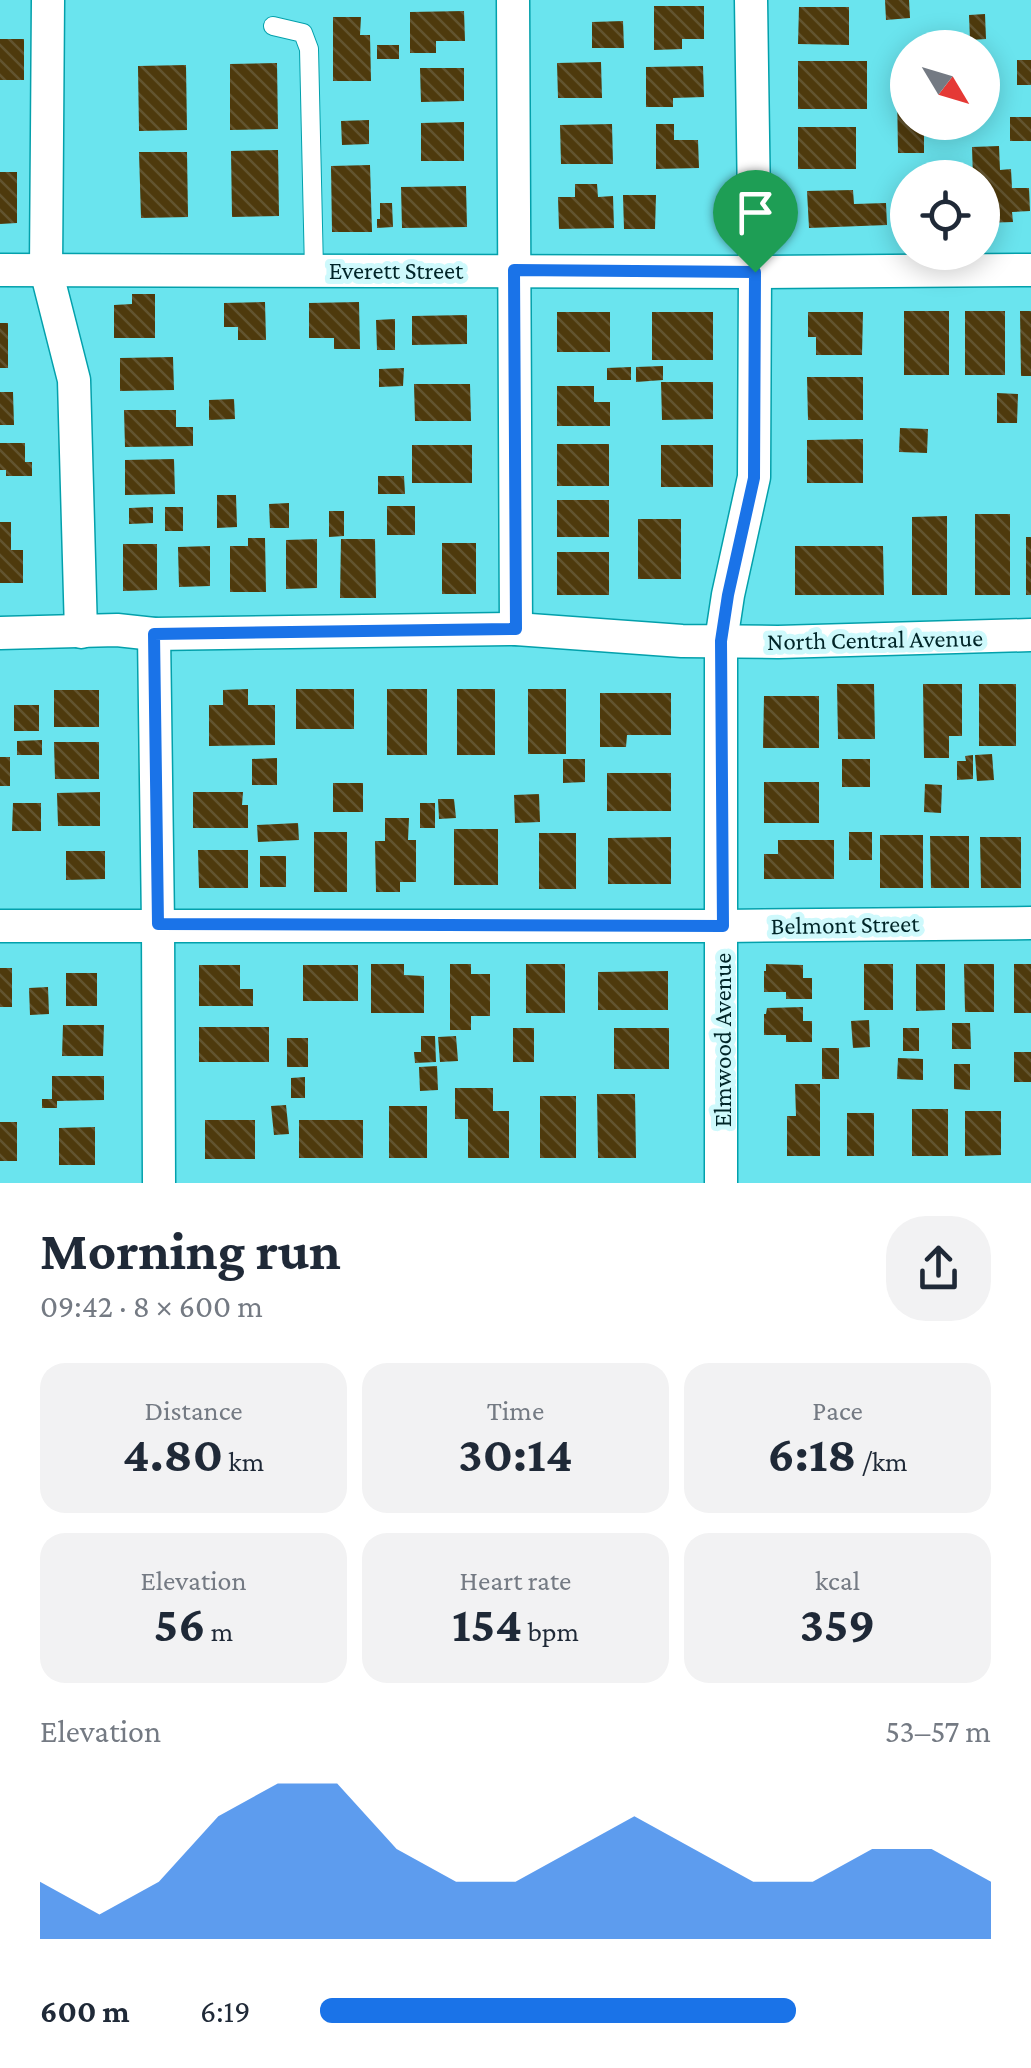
<!DOCTYPE html>
<html lang="en">
<head>
<meta charset="utf-8">
<style>
	body { margin:0; font-family:"Crimson Pro",serif; background:#f2f2f3; color:#1f2937; height:100vh; display:flex; flex-direction:column; font-size:38px; white-space:nowrap }
	* { box-sizing:border-box; margin:0 }
	p { font-size:32px; color:#747a83 }
	.icon { flex:none; width:55px; height:55px; fill:none; stroke:currentColor; stroke-width:2; stroke-linecap:round; stroke-linejoin:round }
	.map { position:relative; height:1183px; overflow:hidden }
	.side { display:flex; flex-direction:column; background:#fff; flex:1 }
	.side>* { flex:none }
	.needle { width:65px; rotate:128deg }
	.tools { position:absolute; left:890px; top:30px; display:grid; gap:20px }
	.tools a { display:grid; place-items:center; width:110px; height:110px; border-radius:50%; background:#fff; box-shadow:0 5px 25px #0003; font-size:50px }
	.pin { position:absolute; display:grid; place-items:center; width:85px; height:85px; color:#fff; margin:-102px -42px; border-radius:50% 50% 50% 0; rotate:-45deg; box-shadow:0 0 10px #0007 }
	.pin .icon { rotate:45deg }
	.round { display:grid; place-items:center; flex:none; width:105px; height:105px; border-radius:40px; background:#f2f2f3 }
	.head { display:flex; align-items:center; justify-content:space-between; height:170px; padding:0 40px }
	h1 { font-size:55px; font-weight:700; line-height:75px }
	.metrics { display:grid; grid-template-columns:repeat(3,1fr); gap:15px; height:170px; padding:10px 40px }
	.metrics div { display:grid; align-content:center; border-radius:25px; background:#f2f2f3; text-align:center }
	.metrics b { font-size:50px; font-weight:700 }
	.metrics small { font-size:28px; font-weight:400 }
	.metrics p { font-size:28px }
	.chart { height:280px; padding:20px 40px }
	.chart p { display:flex; justify-content:space-between }
	.chart svg { width:100%; height:180px; margin-top:10px; fill:#1a73e8; opacity:.7 }
	ul { padding:0 40px; list-style:none; font-size:32px }
	li { display:grid; grid-template-columns:160px 120px 1fr; align-items:center; height:75px }
	li i { height:25px; border-radius:12px; background:#1a73e8 }
	.map>svg:first-child { display:block }
	.building { fill:url(#building-back-hatch) }
	.lines { fill:none; stroke-linecap:round; stroke-linejoin:round }
	.lane-casing { stroke:#03a0ab; stroke-width:20 }
	.street-casing { stroke:#03a0ab; stroke-width:35 }
	.lane { stroke:#fff; stroke-width:18 }
	.street { stroke:#fff; stroke-width:32 }
	.route-casing { stroke:#fff; stroke-width:20 }
	.route { stroke:#1a73e8; stroke-width:12 }
	.labels { text-anchor:middle; stroke-width:10; stroke-linejoin:round; paint-order:stroke }
	.street-label { font-size:25px; fill:#002528; stroke:#cef9fc }
</style>
</head>
<body>
<div class="map">
<svg width="1031" height="1183" viewBox="0 0 1031 1183">
	<defs>
		<pattern id="building-back-hatch" width="6" height="6" patternUnits="userSpaceOnUse" patternTransform="scale(2.5)"><rect width="6" height="6" fill="#4e3a0d"/><path d="M-1 5l2 2M0 0l6 6M5-1l2 2" fill="none" stroke="#625430"/></pattern>
	</defs>
	<rect width="100%" height="100%" fill="#6ae4ee"/>
	<g class="building">
		<path d="M885,0h24l1,18 -24,2z"/>
		<path d="M654,6h50v33h-22v10l-28,1z"/>
		<path d="M799,7h50v38l-51,-1z"/>
		<path d="M464,11l1,30h-29v12h-26v-41z"/>
		<path d="M985,14l1,25 -16,1 -1,-25z"/>
		<path d="M333,17h28l-1,18h10l1,46h-38z"/>
		<path d="M623,21l1,27h-32v-26z"/>
		<rect x="0" y="39" width="24" height="41"/>
		<rect x="377" y="45" width="22" height="14"/>
		<rect x="1017" y="60" width="14" height="25"/>
		<rect x="798" y="61" width="69" height="48"/>
		<path d="M601,62l1,36h-44l-1,-35z"/>
		<path d="M277,63l1,66 -48,1v-66z"/>
		<path d="M186,65l1,65 -48,1 -1,-65z"/>
		<path d="M703,66l1,31 -31,1v9h-27v-40z"/>
		<path d="M420,68h44v33l-43,1z"/>
		<path d="M897,90h11v32h16v31h-26z"/>
		<rect x="1010" y="117" width="21" height="24"/>
		<path d="M369,120v24l-27,1 -1,-24z"/>
		<path d="M464,122v39h-43v-38z"/>
		<path d="M612,124l1,40h-52l-1,-39z"/>
		<path d="M656,124h18v16h24l1,28 -43,1z"/>
		<rect x="798" y="127" width="58" height="42"/>
		<path d="M999,146l1,24 11,-1 1,19h17l1,23 -18,1 1,10 -31,1v-45h-9l-1,-31z"/>
		<path d="M278,150l1,66 -47,1 -1,-66z"/>
		<path d="M139,152h48l1,65 -47,1z"/>
		<path d="M370,165l2,67h-40l-1,-66z"/>
		<path d="M0,172h17v51l-17,1z"/>
		<path d="M575,184h22l1,13 15,-1 1,32 -55,1 -1,-32h17z"/>
		<path d="M466,186l1,41 -65,1 -1,-41z"/>
		<path d="M853,190l1,14 32,-1 1,22 -78,3 -2,-37z"/>
		<path d="M623,195h33l-1,34h-31z"/>
		<path d="M380,203h12l1,24 -16,1v-9h3z"/>
		<path d="M132,294h23v44h-41v-33l18,-1z"/>
		<path d="M265,302l1,38h-28v-13h-14v-24z"/>
		<path d="M359,302l1,47h-26v-11h-25v-35z"/>
		<rect x="904" y="311" width="45" height="64"/>
		<rect x="965" y="311" width="40" height="64"/>
		<path d="M1020,311h11v65h-10z"/>
		<rect x="557" y="312" width="53" height="40"/>
		<rect x="652" y="312" width="61" height="48"/>
		<path d="M808,312h55l-1,43h-46v-18h-8z"/>
		<path d="M467,315v29l-55,1v-29z"/>
		<path d="M395,319v31h-18l-1,-30z"/>
		<rect x="0" y="323" width="8" height="45"/>
		<path d="M173,357l1,33 -54,1v-33z"/>
		<path d="M663,366v14l-27,2v-15z"/>
		<path d="M631,367v13h-24v-12z"/>
		<path d="M404,368l-1,18 -24,1v-18z"/>
		<path d="M807,377h56v43h-55z"/>
		<path d="M661,382h52v37l-51,1z"/>
		<path d="M414,384h56l1,37h-56z"/>
		<path d="M557,386h37v16h16v24h-53z"/>
		<path d="M0,392h13l1,33h-14z"/>
		<path d="M997,393l21,1 -1,29h-20z"/>
		<path d="M234,399l1,20 -26,1v-20z"/>
		<path d="M124,410h52v17h17v19l-68,1z"/>
		<path d="M900,428l28,1 -1,24 -28,-1z"/>
		<path d="M863,439v44h-56v-43z"/>
		<path d="M0,443h25v19h7v14h-26v-6h-6z"/>
		<rect x="557" y="444" width="52" height="42"/>
		<rect x="412" y="445" width="60" height="38"/>
		<rect x="661" y="445" width="52" height="42"/>
		<path d="M174,459l1,35 -50,1v-35z"/>
		<path d="M378,476h26l1,18h-27z"/>
		<path d="M217,495h19l1,32 -20,1z"/>
		<rect x="557" y="500" width="52" height="37"/>
		<path d="M289,503v25h-19l-1,-24z"/>
		<rect x="387" y="506" width="28" height="29"/>
		<path d="M153,507v16l-24,1v-16z"/>
		<rect x="165" y="507" width="18" height="24"/>
		<path d="M329,511h15v25l-15,1z"/>
		<rect x="975" y="514" width="35" height="81"/>
		<path d="M947,516v79h-35v-78z"/>
		<rect x="638" y="519" width="43" height="60"/>
		<path d="M0,522h11v28h12v33h-23z"/>
		<rect x="1026" y="537" width="5" height="58"/>
		<path d="M248,538h17l1,54h-36v-46h18z"/>
		<path d="M317,539v49l-31,1v-49z"/>
		<path d="M341,539h34l1,59h-36z"/>
		<rect x="442" y="543" width="34" height="51"/>
		<path d="M123,544h34v46l-34,1z"/>
		<path d="M210,546v40l-31,1 -1,-40z"/>
		<path d="M795,546h88l1,49h-89z"/>
		<rect x="557" y="552" width="52" height="43"/>
		<path d="M837,684h37l1,55h-37z"/>
		<path d="M923,684h39v52h-13v22h-25z"/>
		<rect x="979" y="684" width="37" height="62"/>
		<path d="M248,689v16h27v40l-66,1v-41h14v-15z"/>
		<rect x="296" y="689" width="58" height="40"/>
		<rect x="387" y="689" width="40" height="66"/>
		<rect x="457" y="689" width="38" height="66"/>
		<rect x="528" y="689" width="38" height="65"/>
		<rect x="54" y="690" width="45" height="37"/>
		<path d="M600,693h71v42h-44l-1,12h-26z"/>
		<path d="M764,696h55v52h-56z"/>
		<rect x="14" y="705" width="25" height="26"/>
		<path d="M42,740v15h-25v-14z"/>
		<path d="M54,742h45v37h-44z"/>
		<path d="M992,754l2,26 -17,1 -2,-26z"/>
		<path d="M973,755v24l-16,1v-19h9l-1,-5z"/>
		<rect x="0" y="757" width="10" height="29"/>
		<path d="M277,758v27h-25v-26z"/>
		<path d="M563,759h22v23l-22,1z"/>
		<rect x="842" y="759" width="28" height="28"/>
		<rect x="607" y="773" width="64" height="38"/>
		<rect x="764" y="782" width="55" height="41"/>
		<rect x="333" y="783" width="30" height="29"/>
		<path d="M925,784l17,1 -1,28 -17,-1z"/>
		<path d="M100,792v34h-42l-1,-33z"/>
		<path d="M193,792h50l-1,13h6v23h-55z"/>
		<path d="M539,794l1,28 -25,1 -1,-28z"/>
		<path d="M438,799h16l2,19 -17,1z"/>
		<path d="M13,803h28v28h-29z"/>
		<rect x="420" y="803" width="15" height="25"/>
		<path d="M385,818h24l-1,22h8v42h-16v10h-24l-1,-51h10z"/>
		<path d="M298,823l1,17 -41,2 -1,-17z"/>
		<rect x="454" y="829" width="44" height="56"/>
		<rect x="314" y="832" width="33" height="60"/>
		<rect x="849" y="832" width="23" height="28"/>
		<rect x="539" y="833" width="37" height="56"/>
		<rect x="880" y="835" width="43" height="53"/>
		<path d="M930,836h39v52h-38z"/>
		<path d="M671,837v47h-63v-46z"/>
		<path d="M980,837h41v51h-40z"/>
		<path d="M778,840h56v39h-70v-25h14z"/>
		<path d="M198,850h50v38h-49z"/>
		<path d="M66,851h39v28l-39,1z"/>
		<rect x="260" y="856" width="26" height="31"/>
		<path d="M371,964h33v11l20,1v37h-53z"/>
		<path d="M450,964h21v10h19v42h-19v14h-21z"/>
		<rect x="526" y="964" width="39" height="49"/>
		<path d="M766,964l37,1v13h9v21h-26v-7h-22v-21h2z"/>
		<rect x="864" y="964" width="29" height="46"/>
		<path d="M916,964h29v46l-29,1z"/>
		<path d="M964,964h30v48h-29z"/>
		<rect x="1014" y="964" width="17" height="49"/>
		<path d="M199,965h41v24h13v17h-54z"/>
		<rect x="303" y="965" width="55" height="36"/>
		<rect x="0" y="968" width="12" height="39"/>
		<path d="M668,971v39h-70v-38z"/>
		<rect x="66" y="973" width="31" height="33"/>
		<path d="M48,987l1,27 -19,1 -1,-27z"/>
		<path d="M803,1007v14h9v21h-26v-7h-22v-21h2l1,-6z"/>
		<path d="M869,1020l1,27 -17,1 -2,-27z"/>
		<path d="M952,1023h18l1,26h-19z"/>
		<path d="M63,1025h41l-1,31h-41z"/>
		<rect x="199" y="1027" width="70" height="35"/>
		<rect x="513" y="1028" width="21" height="34"/>
		<rect x="614" y="1028" width="55" height="41"/>
		<rect x="903" y="1028" width="16" height="23"/>
		<path d="M421,1036h14l1,26 -21,1 -1,-11h7z"/>
		<path d="M456,1036l2,25 -18,1 -2,-25z"/>
		<rect x="287" y="1038" width="21" height="29"/>
		<rect x="822" y="1048" width="17" height="31"/>
		<rect x="1014" y="1052" width="17" height="30"/>
		<path d="M898,1058l25,1v21l-26,-1z"/>
		<path d="M954,1064h16v26l-16,-1z"/>
		<path d="M437,1066l1,24 -18,1 -1,-24z"/>
		<path d="M52,1076h52v24l-47,1v7h-15v-9h10z"/>
		<path d="M305,1077v21h-14v-20z"/>
		<path d="M795,1084h25v72h-33v-40h9z"/>
		<path d="M455,1088h38v23h16v47h-41v-39h-13z"/>
		<path d="M597,1094h38l1,64h-38z"/>
		<rect x="540" y="1096" width="36" height="62"/>
		<path d="M286,1105l3,29 -15,1 -3,-29z"/>
		<rect x="389" y="1106" width="38" height="52"/>
		<rect x="912" y="1109" width="36" height="47"/>
		<path d="M965,1111h36v44l-36,1z"/>
		<rect x="847" y="1113" width="27" height="43"/>
		<rect x="205" y="1120" width="50" height="39"/>
		<rect x="299" y="1120" width="64" height="38"/>
		<rect x="0" y="1122" width="17" height="39"/>
		<path d="M95,1127v38h-36v-37z"/>
	</g>
	<g class="lines">
		<g class="lane-casing">
			<path id="lane" d="M273,26l30,7 6,16 5,221"/>
		</g>
		<g class="street-casing">
			<g id="street">
				<path d="M48,0l-2,270 28,110 7,252"/>
				<path d="M513,0l3,629"/>
				<path d="M0,270l755,2 276,-2"/>
				<path d="M0,633l117,-3 37,4 362,-5 166,12 96,1 253,-7"/>
				<path d="M154,634l4,290 1,259"/>
				<path d="M0,926h723l308,-3"/>
				<path d="M721,1183v-542l7,-46 26,-118 1,-205 -4,-272"/>
			</g>
		</g>
		<use href="#lane" class="lane"/>
		<use href="#street" class="street"/>
	</g>
	<g class="lines">
		<g class="route-casing">
			<path id="route" d="M514,270l241,2 -1,206 -26,117 -7,46 2,285 -565,-2 -4,-290 362,-5z"/>
		</g>
		<use href="#route" class="route"/>
	</g>
	<g class="labels">
		<g class="street-label">
			<text x="396" y="279">Everett Street</text>
			<text transform="translate(875 639) rotate(-1)" y="9">North Central Avenue</text>
			<text transform="translate(845 924) rotate(-1)" y="9">Belmont Street</text>
			<text transform="translate(722 1040) rotate(-90)" y="9">Elmwood Avenue</text>
		</g>
	</g>
</svg>
<div class="tools">
<a><svg class="needle" viewBox="-14 -14 28 28"><path d="M0-13l5 13h-10z" fill="#e53935"/><path d="M0 13l5-13h-10z" fill="#747a83"/></svg></a>
<a><svg class="icon" aria-label="locate" viewBox="0 0 24 24"><circle cx="12" cy="12" r="6"/><path d="M12 2v4M12 18v4M2 12h4M18 12h4"/></svg></a>
</div>
<div class="pin" style="left:755px;top:272px;background:#1e9e55"><svg class="icon" aria-label="arrive" viewBox="0 0 24 24"><path d="M6 21V4h12l-3 4 3 4H6"/></svg></div>
</div>
<section class="side">
<div class="head"><div><h1>Morning run</h1><p>09:42 · 8 × 600 m</p></div><a class="round"><svg class="icon" aria-label="share" viewBox="0 0 24 24"><path d="M12 15V3M7 8l5-5 5 5M5 13v7h14v-7"/></svg></a></div>
<div class="metrics">
<div><p>Distance</p><b>4.80<small> km</small></b></div>
<div><p>Time</p><b>30:14</b></div>
<div><p>Pace</p><b>6:18<small> /km</small></b></div>
</div>
<div class="metrics">
<div><p>Elevation</p><b>56<small> m</small></b></div>
<div><p>Heart rate</p><b>154<small> bpm</small></b></div>
<div><p>kcal</p><b>359</b></div>
</div>
<div class="chart"><p><span>Elevation</span>53–57 m</p>
<svg viewBox="0 0 160 44" preserveAspectRatio="none"><path d="M0 44V30L10 38L20 30L30 14L40 6L50 6L60 22L70 30L80 30L90 22L100 14L110 22L120 30L130 30L140 22L150 22L160 30V44z"/></svg>
</div>
<ul>
<li><b>600 m</b>6:19<i style="width:71%"></i></li>
</ul>
</section>
</body>
</html>
